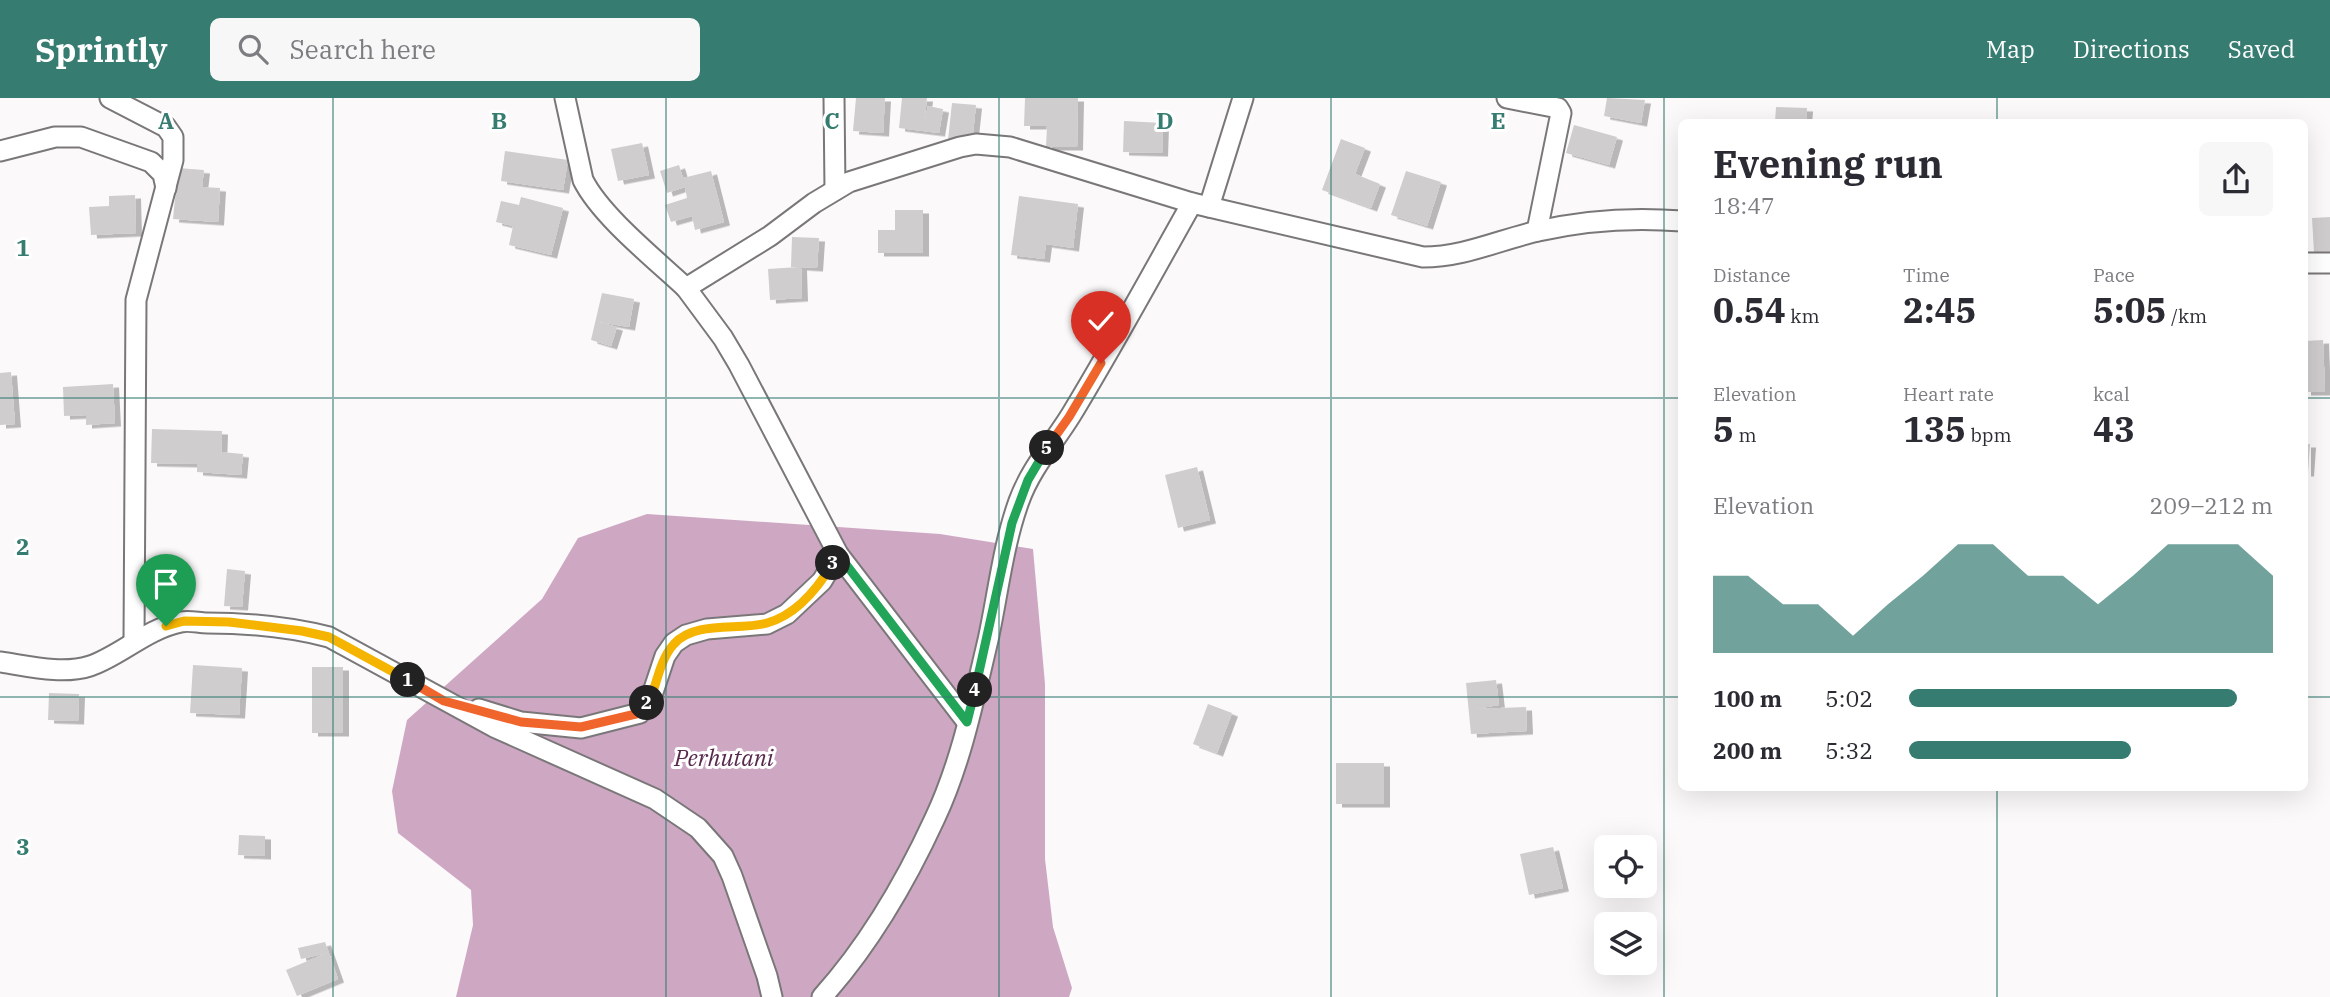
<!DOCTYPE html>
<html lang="en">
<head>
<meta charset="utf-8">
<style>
	body { margin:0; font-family:"IBM Plex Serif",serif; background:#f7f7f7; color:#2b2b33; height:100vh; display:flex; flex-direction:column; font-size:26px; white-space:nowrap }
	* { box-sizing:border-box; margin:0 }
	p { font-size:23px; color:#7c7c81 }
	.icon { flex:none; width:38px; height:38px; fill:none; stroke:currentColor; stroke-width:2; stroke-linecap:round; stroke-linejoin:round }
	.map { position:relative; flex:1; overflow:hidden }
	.panel { position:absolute; left:1678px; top:21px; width:630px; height:672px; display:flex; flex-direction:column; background:#fff; border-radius:10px; box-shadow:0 7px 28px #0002 }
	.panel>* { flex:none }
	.tools { position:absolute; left:1594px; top:737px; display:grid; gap:14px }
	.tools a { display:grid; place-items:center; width:63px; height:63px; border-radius:10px; background:#fff; box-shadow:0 7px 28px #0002; font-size:35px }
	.pin { position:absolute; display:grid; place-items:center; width:60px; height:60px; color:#fff; margin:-72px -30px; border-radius:50% 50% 50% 0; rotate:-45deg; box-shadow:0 0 7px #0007 }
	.pin .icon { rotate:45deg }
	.km { position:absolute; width:35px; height:35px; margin:-18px; border-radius:50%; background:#222; color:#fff; font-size:19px; line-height:35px; text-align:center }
	.round { display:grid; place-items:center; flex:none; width:74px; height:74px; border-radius:10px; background:#f7f7f7 }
	.head { display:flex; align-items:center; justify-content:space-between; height:119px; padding:0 35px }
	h1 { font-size:38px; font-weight:700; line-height:52px }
	.stats { display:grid; grid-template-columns:repeat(3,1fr); gap:10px; height:119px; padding:7px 35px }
	.stats div { display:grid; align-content:center }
	.stats b { font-size:35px; font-weight:700 }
	.stats small { font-size:19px; font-weight:400 }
	.stats p { font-size:19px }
	.chart { height:196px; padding:14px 35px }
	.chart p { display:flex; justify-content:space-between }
	.chart svg { width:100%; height:126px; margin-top:7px; fill:#367c71; opacity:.7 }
	ul { padding:0 35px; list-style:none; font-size:23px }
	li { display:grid; grid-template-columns:112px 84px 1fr; align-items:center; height:52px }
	li i { height:18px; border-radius:9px; background:#367c71 }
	header { display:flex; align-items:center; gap:42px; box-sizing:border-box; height:98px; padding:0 35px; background:#367c71; color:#fff }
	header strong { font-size:33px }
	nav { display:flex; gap:38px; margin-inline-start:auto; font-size:24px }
	.search { width:490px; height:63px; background:#f7f7f7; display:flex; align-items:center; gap:18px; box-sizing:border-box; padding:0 24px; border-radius:10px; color:#7c7c81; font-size:26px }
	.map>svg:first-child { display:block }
	.forest { fill:#cea8c3 }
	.building { fill:#d0cdcf; filter:url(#shadow) }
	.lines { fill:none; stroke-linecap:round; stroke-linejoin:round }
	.minor-casing { stroke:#7a7779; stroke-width:23 }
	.minor { stroke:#fff; stroke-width:19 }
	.split-1-casing { stroke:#fff; stroke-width:14 }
	.split-2-casing { stroke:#fff; stroke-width:14 }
	.split-3-casing { stroke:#fff; stroke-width:14 }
	.split-4-casing { stroke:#fff; stroke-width:14 }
	.split-5-casing { stroke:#fff; stroke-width:14 }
	.split-6-casing { stroke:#fff; stroke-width:14 }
	.split-1 { stroke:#f5b400; stroke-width:9 }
	.split-2 { stroke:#f0652b; stroke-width:9 }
	.split-3 { stroke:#f5b400; stroke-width:9 }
	.split-4 { stroke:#22a559; stroke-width:9 }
	.split-5 { stroke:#22a559; stroke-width:9 }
	.split-6 { stroke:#f0652b; stroke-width:9 }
	.grid { fill:none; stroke:#367c71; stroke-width:2; stroke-opacity:0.55 }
	.labels { text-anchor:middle; stroke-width:6; stroke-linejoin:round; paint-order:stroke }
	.park-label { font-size:23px; font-style:italic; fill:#58294d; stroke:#fff }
	.grid-label { font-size:23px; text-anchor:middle; font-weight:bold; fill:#367c71; stroke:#fff; stroke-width:6; stroke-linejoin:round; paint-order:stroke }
</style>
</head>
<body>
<header>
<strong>Sprintly</strong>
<div class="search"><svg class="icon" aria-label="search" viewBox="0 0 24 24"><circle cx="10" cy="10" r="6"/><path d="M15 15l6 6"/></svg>Search here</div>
<nav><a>Map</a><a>Directions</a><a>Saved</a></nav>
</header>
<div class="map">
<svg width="2330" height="899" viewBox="0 0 2330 899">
	<defs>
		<filter id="shadow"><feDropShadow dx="6" dy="3.5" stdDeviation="0" flood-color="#0004"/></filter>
	</defs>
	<rect width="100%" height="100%" fill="#fcf9fb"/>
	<path class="forest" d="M647,416l293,20 93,15 12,135v175l8,68 19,61 -3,9h-613l17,-72 -2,-35 -73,-57 -6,-42 15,-71 135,-121 36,-61z"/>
	<g class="building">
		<path d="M856,0h29l-2,35 -30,-2z"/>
		<path d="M902,0h25l-3,26 4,-18 15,3 -4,24 -40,-5z"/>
		<path d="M1025,0h53l-1,49h-31l1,-21h-23z"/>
		<path d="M1607,0l38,2 -4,23 -37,-7z"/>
		<path d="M952,5l24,2 -4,37 -24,-2z"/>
		<path d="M1776,9l31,1 -1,14h-31z"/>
		<path d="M1124,23l39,2 -1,30 -39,-1z"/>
		<path d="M1574,27l43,12 -8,28 -43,-12z"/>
		<path d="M1341,41l24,9 -10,26 25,10 -9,24 -49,-18z"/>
		<path d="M642,45l7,32 -31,6 -7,-32z"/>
		<path d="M505,53l63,9 -5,30 -62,-9z"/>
		<path d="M679,67l4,13 28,-7 13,51 -29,8 -3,-14 -21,6 -6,-17 22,-7 -2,-11 -18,6 -7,-22z"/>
		<path d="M178,70l26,2 -2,17 18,1 -2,34 -45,-3z"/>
		<path d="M1406,73l35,11 -14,44 -36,-11z"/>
		<path d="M135,97l1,38 -45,2 -2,-28 20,-1v-10z"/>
		<path d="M1019,98l59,8 -5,44 -27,-4 -2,15 -33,-4z"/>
		<path d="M521,99l42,11 -12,47 -42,-10 4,-19 -17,-4 5,-21 18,4z"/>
		<path d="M895,112h28v43h-45v-23h17z"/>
		<path d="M2330,119v35l-16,1 -2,-35z"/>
		<path d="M792,139l27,1 -2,30 -16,-1 1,31 -32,2 -2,-31 30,-2h-7z"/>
		<path d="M602,195l32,6 -5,28 -30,-5 18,5 -6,19 -20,-6z"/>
		<path d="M2323,242l2,52h-20v-51z"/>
		<path d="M11,274l4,52 -15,1v-52z"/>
		<path d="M113,286l2,39 -29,2v-10l-22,1 -1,-29z"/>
		<path d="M152,331l70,2 -1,31 1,-10 21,2 -2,21 -44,-3v-8l-46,-1z"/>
		<path d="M2305,346h5l-2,29h-3z"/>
		<path d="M1197,369l13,53 -32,8 -13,-53z"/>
		<path d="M227,471l18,2 -3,36 -18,-1z"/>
		<path d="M193,567l49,3 -3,47 -49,-2z"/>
		<rect x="312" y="569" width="31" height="66"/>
		<path d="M1496,582l3,25 -25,4 52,-2 1,24 -56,3 -5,-51z"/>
		<path d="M49,595l30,1 -1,27 -30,-1z"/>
		<path d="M1208,606l24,9 -15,40 -24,-9z"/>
		<rect x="1336" y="665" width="48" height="41"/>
		<path d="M239,737l26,1v20l-27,-1z"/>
		<path d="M1553,749l10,41 -34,7 -9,-41z"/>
		<path d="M325,844l13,37 -41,17 -11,-26 41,-17 -26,6 -3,-11z"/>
	</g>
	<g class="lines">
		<g class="minor-casing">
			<g id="minor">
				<path d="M110,0l56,29 7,10v23l-37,140 -2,341"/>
				<path d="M565,0l18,82c18,36 72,79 103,108l84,-52 44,-33 35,-21 111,-35 16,-3 34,3 182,56 231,54c41,0 76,-17 115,-26 48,-11 94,-14 144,-10"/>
				<path d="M834,0l1,92"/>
				<path d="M1507,0l51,10 3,5 -24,118"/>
				<path d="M0,53l55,-14h26l70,25 12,12 3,14"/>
				<path d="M1209,109l34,-109"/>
				<path d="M2305,165h25"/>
				<path d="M686,190l37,50 16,27 99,189 129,168"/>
				<path d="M0,564c28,4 62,13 90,4 30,-10 56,-37 91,-44 8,-2 18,1 26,1 41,0 83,4 122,14l165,90 161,72 43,29 25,28 9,20 35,100 5,21"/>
				<path d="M479,611l42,13 60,6 59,-15 11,-15 14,-42 9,-13 12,-8 21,-6 60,-5 20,-10 35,-33 16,-27"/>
				<path d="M822,899c47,-52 84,-116 113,-179 26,-55 39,-119 53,-178 10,-46 15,-95 31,-139 12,-33 34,-57 52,-86 42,-69 81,-141 121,-212"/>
			</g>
		</g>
		<use href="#minor" class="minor"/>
	</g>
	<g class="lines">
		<g class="split-1-casing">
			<path id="split-1" d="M166,528l18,-5 45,1 73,9 27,6 79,43"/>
		</g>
		<g class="split-2-casing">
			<path id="split-2" d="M408,582l36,21 77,21 60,5 59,-14 7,-10"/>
		</g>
		<g class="split-3-casing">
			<path id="split-3" d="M647,605l4,-5c6,-17 10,-40 23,-54 21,-24 65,-13 93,-21 29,-8 51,-35 66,-60"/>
		</g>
		<g class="split-4-casing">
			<path id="split-4" d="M833,465l5,-9 129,168 8,-32"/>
		</g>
		<g class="split-5-casing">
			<path id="split-5" d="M975,592l37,-167 16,-43 19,-32"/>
		</g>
		<g class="split-6-casing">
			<path id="split-6" d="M1047,350l22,-31 32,-54"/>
		</g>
		<use href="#split-1" class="split-1"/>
		<use href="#split-2" class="split-2"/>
		<use href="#split-3" class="split-3"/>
		<use href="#split-4" class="split-4"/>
		<use href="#split-5" class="split-5"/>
		<use href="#split-6" class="split-6"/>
	</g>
	<path class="grid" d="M333,0v899M666,0v899M999,0v899M1331,0v899M1664,0v899M1997,0v24M0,300h1682M2305,300h25M0,599h1682M2305,599h25M1997,690v209"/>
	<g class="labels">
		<g class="park-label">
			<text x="724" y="668">Perhutani</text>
		</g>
	</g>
	<g class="grid-label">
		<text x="166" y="31">A</text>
		<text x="499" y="31">B</text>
		<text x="832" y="31">C</text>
		<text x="1165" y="31">D</text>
		<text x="1498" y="31">E</text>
		<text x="23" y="158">1</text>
		<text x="23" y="457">2</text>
		<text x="23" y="757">3</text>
	</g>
</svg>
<div class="tools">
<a><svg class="icon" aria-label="locate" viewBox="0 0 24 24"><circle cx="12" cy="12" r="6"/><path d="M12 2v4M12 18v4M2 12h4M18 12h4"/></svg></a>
<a><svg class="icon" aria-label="layers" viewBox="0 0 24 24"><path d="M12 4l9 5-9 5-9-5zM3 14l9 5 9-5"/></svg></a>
</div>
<div class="pin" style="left:166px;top:528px;background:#1e9e55"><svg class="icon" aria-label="arrive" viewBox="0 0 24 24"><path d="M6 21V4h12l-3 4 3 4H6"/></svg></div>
<div class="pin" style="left:1101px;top:265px;background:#d93025"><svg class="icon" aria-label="check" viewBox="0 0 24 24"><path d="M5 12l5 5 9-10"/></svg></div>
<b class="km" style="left:408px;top:582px">1</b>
<b class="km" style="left:647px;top:605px">2</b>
<b class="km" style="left:833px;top:465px">3</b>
<b class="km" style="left:975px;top:592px">4</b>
<b class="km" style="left:1047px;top:350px">5</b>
<section class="panel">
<div class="head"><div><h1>Evening run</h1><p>18:47</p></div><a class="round"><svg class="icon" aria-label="share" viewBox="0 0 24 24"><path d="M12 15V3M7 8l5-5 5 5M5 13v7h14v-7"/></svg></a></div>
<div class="stats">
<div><p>Distance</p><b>0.54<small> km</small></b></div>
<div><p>Time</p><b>2:45</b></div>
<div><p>Pace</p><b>5:05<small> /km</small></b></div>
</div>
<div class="stats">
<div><p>Elevation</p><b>5<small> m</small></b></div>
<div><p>Heart rate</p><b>135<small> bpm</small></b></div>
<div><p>kcal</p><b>43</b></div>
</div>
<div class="chart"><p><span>Elevation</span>209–212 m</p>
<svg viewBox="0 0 160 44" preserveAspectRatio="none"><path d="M0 44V17L10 17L20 27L30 27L40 38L50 27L60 17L70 6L80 6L90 17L100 17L110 27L120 17L130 6L140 6L150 6L160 17V44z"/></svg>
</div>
<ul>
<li><b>100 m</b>5:02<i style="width:90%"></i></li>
<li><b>200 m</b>5:32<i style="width:61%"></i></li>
</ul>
</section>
</div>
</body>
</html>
